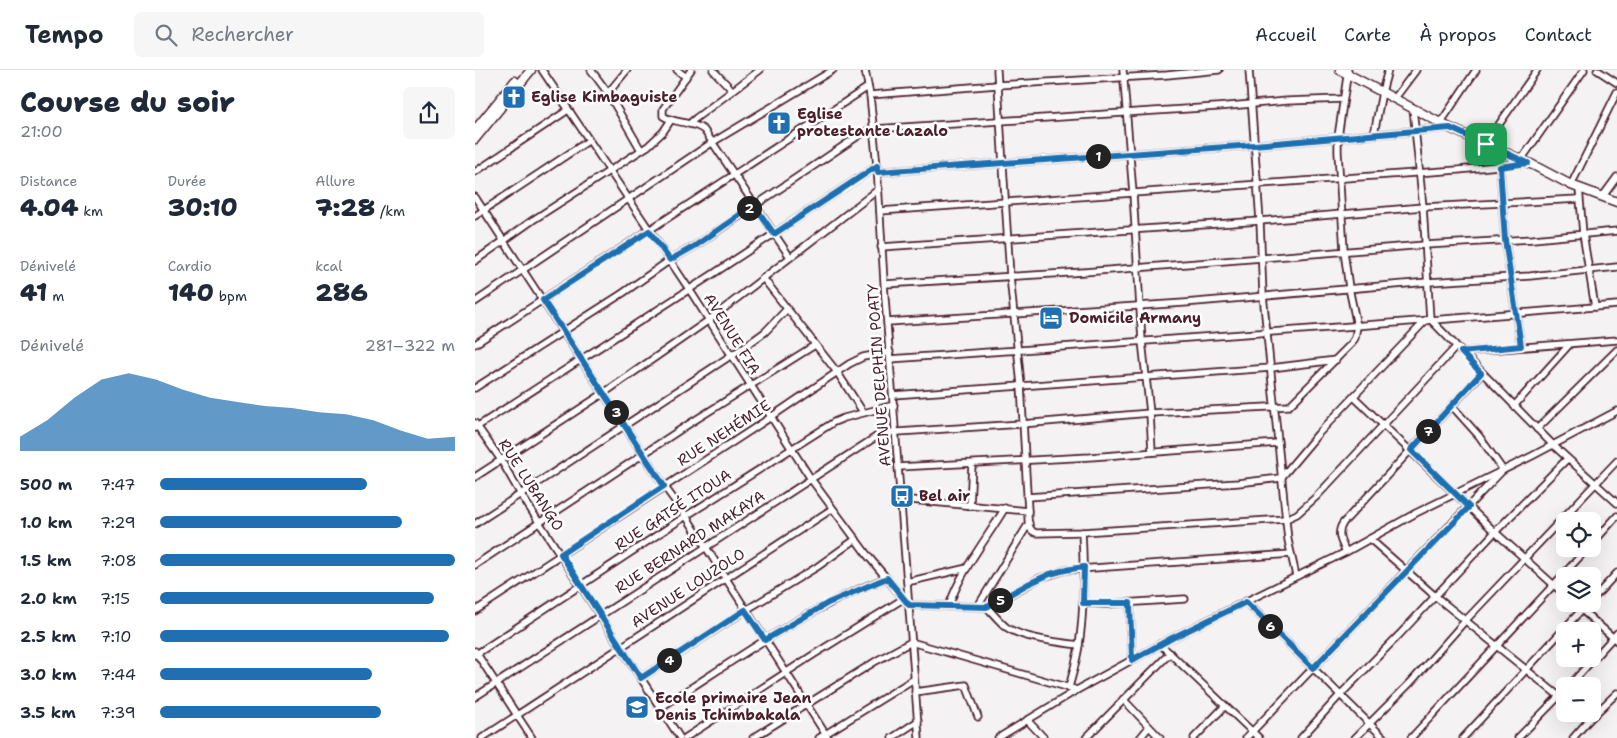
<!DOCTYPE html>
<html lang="fr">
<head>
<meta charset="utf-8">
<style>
	body { margin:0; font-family:"Shantell Sans",sans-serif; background:#f6f6f7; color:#1f2937; height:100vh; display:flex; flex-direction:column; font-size:19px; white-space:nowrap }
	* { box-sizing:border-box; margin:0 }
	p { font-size:16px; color:#747a83 }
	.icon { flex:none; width:28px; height:28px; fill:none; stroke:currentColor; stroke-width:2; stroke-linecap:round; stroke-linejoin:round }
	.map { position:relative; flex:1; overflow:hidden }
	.details { display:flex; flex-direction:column; background:#fff; width:475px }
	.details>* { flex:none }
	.buttons { position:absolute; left:1081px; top:442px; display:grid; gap:10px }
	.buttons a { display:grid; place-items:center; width:45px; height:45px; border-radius:8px; background:#fff; box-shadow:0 5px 20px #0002; font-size:25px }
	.pin { position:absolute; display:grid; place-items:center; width:42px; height:42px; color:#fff; margin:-21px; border-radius:10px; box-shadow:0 2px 8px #0006 }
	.km { position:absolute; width:25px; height:25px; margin:-12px; border-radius:50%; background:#222; color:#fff; font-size:14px; line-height:25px; text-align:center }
	.round { display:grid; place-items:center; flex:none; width:52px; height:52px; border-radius:8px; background:#f6f6f7 }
	.overview { display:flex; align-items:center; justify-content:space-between; height:85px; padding:0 20px }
	h1 { font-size:28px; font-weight:800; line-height:38px }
	.stats { display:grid; grid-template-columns:repeat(3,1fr); gap:8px; height:85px; padding:5px 20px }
	.stats div { display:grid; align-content:center }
	.stats b { font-size:25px; font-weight:800 }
	.stats small { font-size:14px; font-weight:400 }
	.stats p { font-size:14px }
	.chart { height:140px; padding:10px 20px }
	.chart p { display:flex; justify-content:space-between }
	.chart svg { width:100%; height:90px; margin-top:5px; fill:#1f6fb2; opacity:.7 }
	ul { padding:0 20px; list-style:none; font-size:16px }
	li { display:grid; grid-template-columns:80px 60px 1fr; align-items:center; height:38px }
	li i { height:12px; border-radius:6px; background:#1f6fb2 }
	header { display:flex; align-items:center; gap:30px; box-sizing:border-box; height:70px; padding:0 25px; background:#fff; border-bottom:1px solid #e0e1e3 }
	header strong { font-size:24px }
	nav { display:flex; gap:28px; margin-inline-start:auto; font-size:18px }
	.search { width:350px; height:45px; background:#f6f6f7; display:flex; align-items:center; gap:12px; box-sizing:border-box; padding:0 18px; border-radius:8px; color:#747a83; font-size:19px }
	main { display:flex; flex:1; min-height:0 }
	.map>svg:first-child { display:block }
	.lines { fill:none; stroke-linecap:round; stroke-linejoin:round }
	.street-casing { stroke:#4a1f2b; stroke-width:9 }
	.secondary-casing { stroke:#4a1f2b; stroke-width:11 }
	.street { stroke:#fff; stroke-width:5.5 }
	.secondary { stroke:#fff; stroke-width:8 }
	.route-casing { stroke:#fff; stroke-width:10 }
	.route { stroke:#1f6fb2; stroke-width:6 }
	.labels { text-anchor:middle; stroke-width:5; stroke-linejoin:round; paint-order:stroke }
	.poi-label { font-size:15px; font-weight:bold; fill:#4a1f2b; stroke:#fff; text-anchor:start }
	.street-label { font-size:15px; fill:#4a1f2b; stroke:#fff }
</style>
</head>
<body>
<header>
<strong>Tempo</strong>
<div class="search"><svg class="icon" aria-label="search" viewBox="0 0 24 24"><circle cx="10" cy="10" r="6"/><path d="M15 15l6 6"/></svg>Rechercher</div>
<nav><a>Accueil</a><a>Carte</a><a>À propos</a><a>Contact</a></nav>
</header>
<main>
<section class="details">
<div class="overview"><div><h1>Course du soir</h1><p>21:00</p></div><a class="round"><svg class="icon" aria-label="share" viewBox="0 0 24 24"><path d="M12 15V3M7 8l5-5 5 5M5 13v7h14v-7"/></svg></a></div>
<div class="stats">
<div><p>Distance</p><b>4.04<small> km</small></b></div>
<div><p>Durée</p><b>30:10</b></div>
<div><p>Allure</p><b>7:28<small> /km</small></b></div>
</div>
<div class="stats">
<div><p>Dénivelé</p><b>41<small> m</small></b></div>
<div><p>Cardio</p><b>140<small> bpm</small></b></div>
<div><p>kcal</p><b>286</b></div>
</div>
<div class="chart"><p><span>Dénivelé</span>281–322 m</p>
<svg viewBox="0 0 160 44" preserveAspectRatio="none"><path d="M0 44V37L10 29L20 18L30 9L40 6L50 9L60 14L70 18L80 20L90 22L100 23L110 25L120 26L130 29L140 34L150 38L160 37V44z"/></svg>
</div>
<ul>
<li><b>500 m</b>7:47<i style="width:70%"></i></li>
<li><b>1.0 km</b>7:29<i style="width:82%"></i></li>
<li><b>1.5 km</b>7:08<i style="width:100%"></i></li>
<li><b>2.0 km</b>7:15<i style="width:93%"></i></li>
<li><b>2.5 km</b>7:10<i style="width:98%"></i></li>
<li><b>3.0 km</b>7:44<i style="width:72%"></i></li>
<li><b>3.5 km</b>7:39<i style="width:75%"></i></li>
</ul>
</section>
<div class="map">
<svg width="1142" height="668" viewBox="0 0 1142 668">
	<rect width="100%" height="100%" fill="#f4f2f2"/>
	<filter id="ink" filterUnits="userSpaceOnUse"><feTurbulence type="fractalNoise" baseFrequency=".02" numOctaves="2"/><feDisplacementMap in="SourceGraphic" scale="10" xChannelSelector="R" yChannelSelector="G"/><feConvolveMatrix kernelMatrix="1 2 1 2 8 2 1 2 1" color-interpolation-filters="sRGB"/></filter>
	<g filter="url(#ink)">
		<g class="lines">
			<g class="street-casing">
				<g id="street">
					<path d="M67,0l147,219 122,190 57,77 41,49 78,2 53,-29 25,-8 226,-16"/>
					<path d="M116,0l17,23 33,57"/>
					<path d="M202,0l9,7"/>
					<path d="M216,0l-28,39v7c12,8 30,5 41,14l86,127"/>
					<path d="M238,0l19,20"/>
					<path d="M390,0l5,25 7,71 8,132 34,440"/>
					<path d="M522,0l13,206 11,109 7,126c0,8 -1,19 8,22l46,-1 204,-13 11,-5 19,-17 140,-150"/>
					<path d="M648,0l10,123 9,148 8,72 2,39"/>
					<path d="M774,0l11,151 3,74 25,245 8,36"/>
					<path d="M1122,0l20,13"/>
					<path d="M133,23l19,-23"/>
					<path d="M395,25l127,-10 170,-10 52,-5"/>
					<path d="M920,28l21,-28"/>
					<path d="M938,38l10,99 7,112 123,126 64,58"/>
					<path d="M966,52l35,-52"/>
					<path d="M214,54l7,-6 64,-48"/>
					<path d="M899,64l8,-42 6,-22"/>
					<path d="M1011,73l51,-73"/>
					<path d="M1046,90l63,-90"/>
					<path d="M1025,97l5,73 16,107"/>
					<path d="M0,102l93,-62"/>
					<path d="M403,102l376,-27 194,-17"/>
					<path d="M1096,115l46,-93"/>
					<path d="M1104,118l4,46 12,73"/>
					<path d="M1128,126l14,-19"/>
					<path d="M0,127l189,289 22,30 142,222"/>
					<path d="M405,141l578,-41 70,-7"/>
					<path d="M0,146l113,-75"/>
					<path d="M406,177l379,-26 163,-14 156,-8"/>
					<path d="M0,191l58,-41 115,-74 15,-14 8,-12"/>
					<path d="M288,208l74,94 26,40"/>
					<path d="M410,214l199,-12 341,-27 108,-6 84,-8"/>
					<path d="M0,232l238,-160 120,-72"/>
					<path d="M413,252l296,-19 244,-21 102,-6 87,-9"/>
					<path d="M0,274l393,-257"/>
					<path d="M986,282l156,-12"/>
					<path d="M415,289c243,-17 485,-33 727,-54"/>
					<path d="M0,318l148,-95 47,-33 25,-14 169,-114 10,-3 343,-22 70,-6 56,-2"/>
					<path d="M418,325l378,-27 65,-8"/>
					<path d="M879,327l141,135 70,63"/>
					<path d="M1039,336l55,-61"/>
					<path d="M0,353l26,37 19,33 160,245"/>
					<path d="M0,358l238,-154 164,-108"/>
					<path d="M1062,359l80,-79"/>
					<path d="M423,397l192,-10 188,-14"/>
					<path d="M0,407l129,-84 105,-73 170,-131"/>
					<path d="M552,427l211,-14 43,-5 37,-44 108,-114"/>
					<path d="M425,429l128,12"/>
					<path d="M495,436l2,-42"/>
					<path d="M0,454l272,-179 18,-13 22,-23"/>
					<path d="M895,469l65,57 130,105"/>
					<path d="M1118,473l24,-27"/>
					<path d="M871,482c-5,-11 -10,-18 -3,-29l139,-150"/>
					<path d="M0,495l217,-143 123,-77"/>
					<path d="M432,512l60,-14"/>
					<path d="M1118,529l24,-26"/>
					<path d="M771,532l138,136"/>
					<path d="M608,533l23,1 79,-5"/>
					<path d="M655,533l2,57"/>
					<path d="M1100,534l42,37"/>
					<path d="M474,536c12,-36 37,-66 56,-98"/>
					<path d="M503,536l51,-83"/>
					<path d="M512,537c6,7 12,14 19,20 18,12 51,15 73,18"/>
					<path d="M0,541l296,-194 78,-53 14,-7 27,-5"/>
					<path d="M685,574l99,94"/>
					<path d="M0,581l57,87"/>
					<path d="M0,585l211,-139 148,-94 10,-4 50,-13"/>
					<path d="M166,608l105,-68 71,-43 39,-28"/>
					<path d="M1094,616l48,-53"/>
					<path d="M594,617c4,-14 8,-28 10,-42 6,-38 5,-76 3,-113"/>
					<path d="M440,622l51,-7 12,32"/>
					<path d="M0,627l407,-264 140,-9 128,-11 139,-7 62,-62 4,-6 2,-12 -8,-38 -5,-37 -6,-99v-15l10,-67"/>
					<path d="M648,629l37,39"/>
					<path d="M185,638c74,-47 145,-100 227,-130"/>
					<path d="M1106,644l8,6"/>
					<path d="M552,650l17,18"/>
					<path d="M7,668l350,-229"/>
					<path d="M210,668l128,-83 90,-56"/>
					<path d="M278,668l123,-77 35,-19 166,48"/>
					<path d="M344,668l95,-59"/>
					<path d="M417,668l26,-17"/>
					<path d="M523,668l79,-48 95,-52 174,-86 70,-39 116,-57 85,-45"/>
					<path d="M611,668l84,-85"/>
					<path d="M665,668l9,-11"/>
					<path d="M719,668l31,-32"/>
					<path d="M771,668l257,-268 -24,-34 -27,-30"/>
					<path d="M826,668l39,-43 59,-60 96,-103 72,-73"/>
					<path d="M880,668l56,-56 54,-61 152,-160"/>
					<path d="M936,668l176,-189"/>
					<path d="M988,668l124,-134"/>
					<path d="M1043,668l47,-48"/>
					<path d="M1098,668l16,-18 28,-27"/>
				</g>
			</g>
			<g class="secondary-casing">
				<g id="secondary">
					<path d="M865,0l110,58 83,37 38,20 46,17"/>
					<path d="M0,60l40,-49"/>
					<path d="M0,69l56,-69"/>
				</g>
			</g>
			<use href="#street" class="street"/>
			<use href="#secondary" class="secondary"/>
		</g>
	</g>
	<g class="lines" filter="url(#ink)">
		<g class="route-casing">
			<path id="route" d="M975,58l78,35 -28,4 5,73 16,106 -60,6 20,21 -70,77 58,57 -156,161 -67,-66 -74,36 -40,22 -2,-57h-47l1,-36 -19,3 -15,4 -22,10 -41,23 -78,-2 -22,-27 -59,25 -63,37 -20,-30 -104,68 -80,-124 103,-68 -121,-186 106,-69 21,29 25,-14 59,-41 20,29 103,-68 1,6 376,-27z"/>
		</g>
		<use href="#route" class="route"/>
	</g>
	<defs>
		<g id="church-square" transform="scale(1.25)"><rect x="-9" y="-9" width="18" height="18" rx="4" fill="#1f6fb2" stroke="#fff"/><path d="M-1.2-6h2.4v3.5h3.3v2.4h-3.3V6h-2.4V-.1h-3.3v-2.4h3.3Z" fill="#fff"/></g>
		<g id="hotel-square" transform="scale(1.25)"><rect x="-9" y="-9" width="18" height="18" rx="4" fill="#1f6fb2" stroke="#fff"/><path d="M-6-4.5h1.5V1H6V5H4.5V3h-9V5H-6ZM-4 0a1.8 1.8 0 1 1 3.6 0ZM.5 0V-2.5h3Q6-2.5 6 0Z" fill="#fff"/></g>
		<g id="bus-square" transform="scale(1.25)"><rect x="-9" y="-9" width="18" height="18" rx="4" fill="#1f6fb2" stroke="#fff"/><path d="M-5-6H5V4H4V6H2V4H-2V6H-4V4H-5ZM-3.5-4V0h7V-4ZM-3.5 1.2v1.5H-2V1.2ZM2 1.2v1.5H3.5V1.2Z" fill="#fff"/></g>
		<g id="school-square" transform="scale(1.25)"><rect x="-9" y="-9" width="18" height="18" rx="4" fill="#1f6fb2" stroke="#fff"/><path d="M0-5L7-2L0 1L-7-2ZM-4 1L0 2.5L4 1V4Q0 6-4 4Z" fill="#fff"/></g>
	</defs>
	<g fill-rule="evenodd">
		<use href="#church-square" x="39" y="27"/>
		<use href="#church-square" x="304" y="53"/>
		<use href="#hotel-square" x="576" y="248"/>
		<use href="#bus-square" x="427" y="426"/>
		<use href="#school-square" x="162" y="637"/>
	</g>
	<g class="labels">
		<g class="poi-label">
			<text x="56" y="32">Eglise Kimbaguiste</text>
			<text x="322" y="49">Eglise<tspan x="322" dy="17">protestante Lazalo</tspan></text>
			<text x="594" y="253">Domicile Armany</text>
			<text x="444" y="431">Bel air</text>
			<text x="180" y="633">Ecole primaire Jean<tspan x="180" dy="17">Denis Tchimbakala</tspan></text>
		</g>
		<g class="street-label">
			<text transform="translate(257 264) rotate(58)" y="5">AVENUE FIA</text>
			<text transform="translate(404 305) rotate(-94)" y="5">AVENUE DELPHIN POATY</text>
			<text transform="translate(249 363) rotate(-33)" y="5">RUE NEHÉMIE</text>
			<text transform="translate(56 415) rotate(57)" y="5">RUE LUBANGO</text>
			<text transform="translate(198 440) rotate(-33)" y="5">RUE GATSÉ ITOUA</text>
			<text transform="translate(215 472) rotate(-33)" y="5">RUE BERNARD MAKAYA</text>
			<text transform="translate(213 518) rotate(-33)" y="5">AVENUE LOUZOLO</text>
		</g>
	</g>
</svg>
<div class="buttons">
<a><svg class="icon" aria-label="locate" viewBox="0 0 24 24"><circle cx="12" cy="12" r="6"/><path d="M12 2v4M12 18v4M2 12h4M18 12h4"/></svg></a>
<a><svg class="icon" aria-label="layers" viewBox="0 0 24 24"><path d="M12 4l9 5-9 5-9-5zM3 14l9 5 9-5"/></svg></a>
<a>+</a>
<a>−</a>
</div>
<div class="pin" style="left:1011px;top:74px;background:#1e9e55"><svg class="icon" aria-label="arrive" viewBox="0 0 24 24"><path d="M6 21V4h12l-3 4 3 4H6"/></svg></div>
<b class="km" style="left:623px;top:86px">1</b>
<b class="km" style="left:274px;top:138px">2</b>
<b class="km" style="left:141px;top:342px">3</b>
<b class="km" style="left:194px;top:590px">4</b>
<b class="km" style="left:525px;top:530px">5</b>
<b class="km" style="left:795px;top:556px">6</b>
<b class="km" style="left:953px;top:361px">7</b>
</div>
</main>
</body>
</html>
